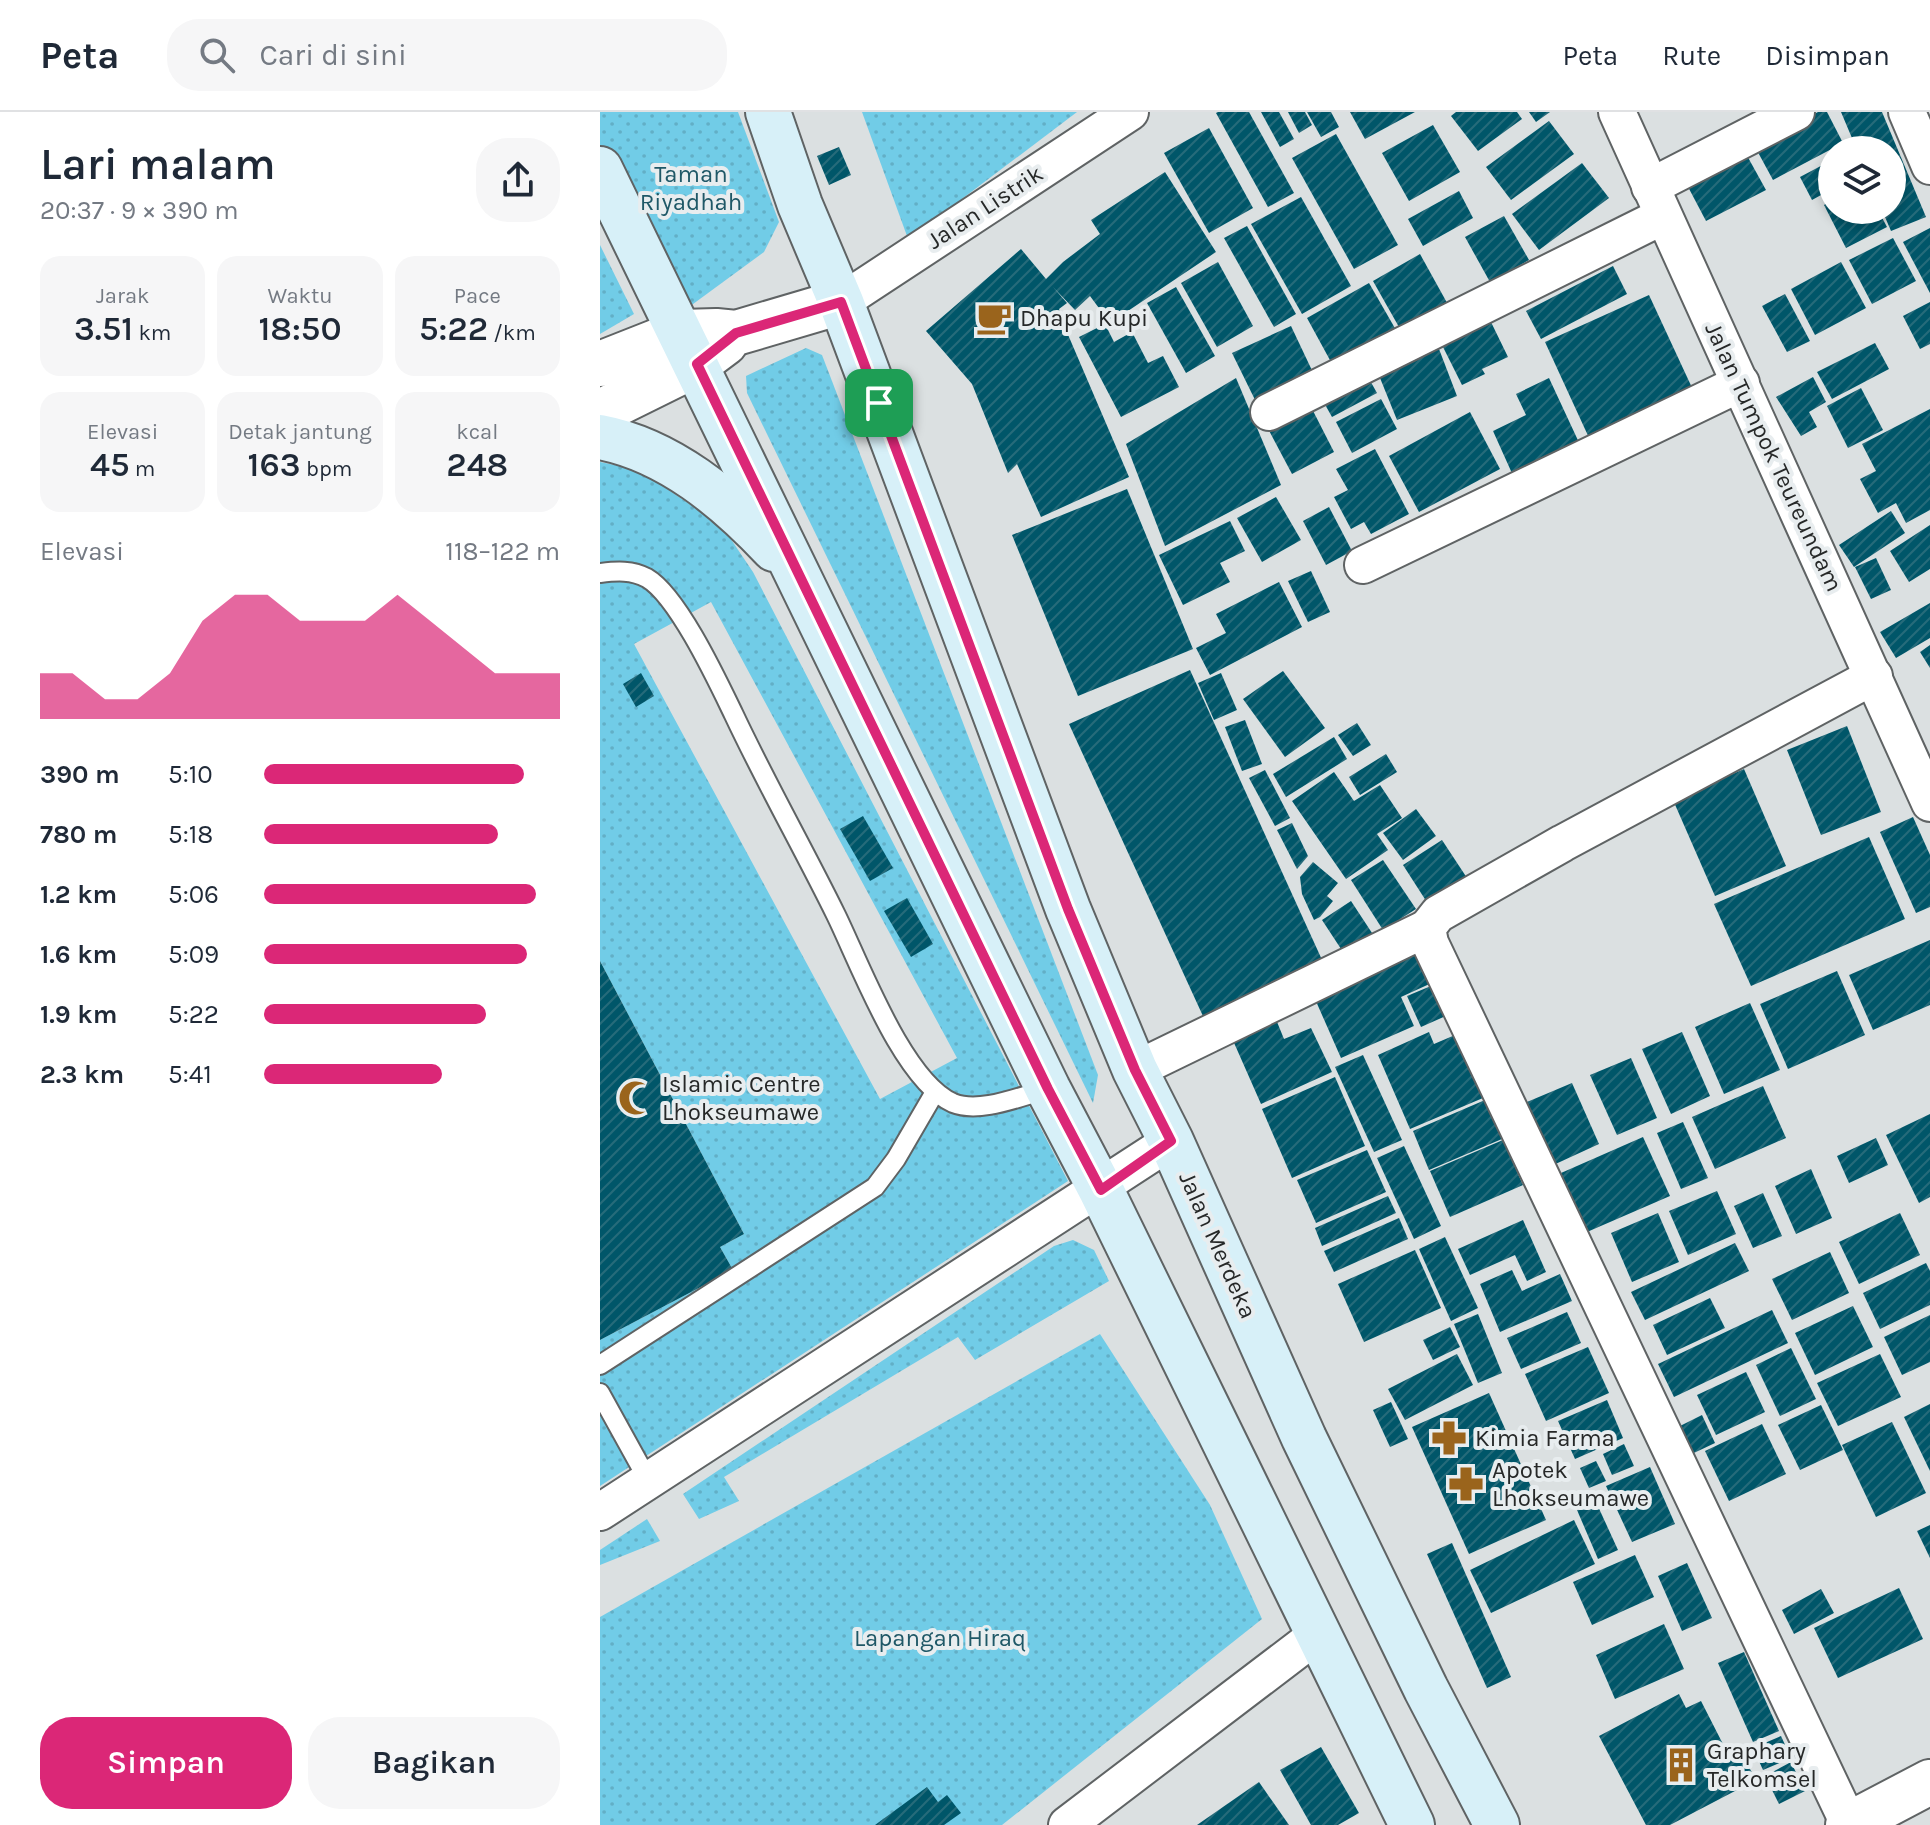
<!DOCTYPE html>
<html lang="id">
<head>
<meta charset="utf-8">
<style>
	body { margin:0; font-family:Karla,sans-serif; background:#f6f6f7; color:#1f2937; height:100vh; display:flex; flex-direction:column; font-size:30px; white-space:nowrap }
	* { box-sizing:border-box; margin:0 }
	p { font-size:26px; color:#747a83 }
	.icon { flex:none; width:44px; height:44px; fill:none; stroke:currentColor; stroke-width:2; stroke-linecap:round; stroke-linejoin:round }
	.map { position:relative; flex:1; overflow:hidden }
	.drawer { display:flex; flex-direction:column; background:#fff; width:600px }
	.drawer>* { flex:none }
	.tools { position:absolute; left:1218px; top:24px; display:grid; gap:16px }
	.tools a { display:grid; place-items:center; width:88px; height:88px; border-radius:50%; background:#fff; box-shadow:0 4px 12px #0003; font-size:40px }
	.pin { position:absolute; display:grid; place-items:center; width:68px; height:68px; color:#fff; margin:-34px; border-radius:16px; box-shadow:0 4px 12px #0006 }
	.round { display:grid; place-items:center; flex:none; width:84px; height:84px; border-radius:32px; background:#f6f6f7 }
	.head { display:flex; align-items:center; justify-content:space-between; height:136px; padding:0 40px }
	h1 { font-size:44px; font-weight:600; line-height:60px }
	.metrics { display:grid; grid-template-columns:repeat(3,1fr); gap:12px; height:136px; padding:8px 40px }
	.metrics div { display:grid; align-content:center; border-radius:20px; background:#f6f6f7; text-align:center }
	.metrics b { font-size:34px; font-weight:600 }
	.metrics small { font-size:22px; font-weight:400 }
	.metrics p { font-size:22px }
	.chart { height:224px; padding:16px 40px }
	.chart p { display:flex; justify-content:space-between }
	.chart svg { width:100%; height:144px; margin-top:8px; fill:#db2777; opacity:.7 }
	.primary-button { display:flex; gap:16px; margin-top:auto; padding:16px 40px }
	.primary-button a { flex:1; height:92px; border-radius:32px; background:#db2777; color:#fff; font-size:32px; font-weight:600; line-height:92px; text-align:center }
	.primary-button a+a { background:#f6f6f7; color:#1f2937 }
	ul { padding:0 40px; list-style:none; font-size:26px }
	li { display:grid; grid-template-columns:128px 96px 1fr; align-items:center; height:60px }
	li i { height:20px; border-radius:10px; background:#db2777 }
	header { display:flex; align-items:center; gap:48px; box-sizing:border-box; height:112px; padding:0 40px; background:#fff; border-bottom:2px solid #e0e1e3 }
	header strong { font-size:38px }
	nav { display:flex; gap:44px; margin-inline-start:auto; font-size:28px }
	.search { width:560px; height:72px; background:#f6f6f7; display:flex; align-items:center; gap:20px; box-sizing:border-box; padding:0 28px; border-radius:32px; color:#747a83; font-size:30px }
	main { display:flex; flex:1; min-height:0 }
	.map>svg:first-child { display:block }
	.grass { fill:url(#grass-dots); fill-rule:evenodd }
	.building { fill:url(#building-hatch) }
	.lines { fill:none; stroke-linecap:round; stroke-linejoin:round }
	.service-casing { stroke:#5f6364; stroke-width:22 }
	.minor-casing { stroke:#5f6364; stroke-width:40 }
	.tertiary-casing { stroke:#5f6364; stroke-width:48 }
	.secondary-casing { stroke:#5f6364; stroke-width:48 }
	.service { stroke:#fff; stroke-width:18 }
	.minor { stroke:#fff; stroke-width:36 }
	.tertiary { stroke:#fff; stroke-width:44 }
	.secondary { stroke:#d7f0f8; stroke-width:44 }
	.route-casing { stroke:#fff; stroke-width:16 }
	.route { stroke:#db2777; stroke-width:10 }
	.labels { text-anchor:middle; stroke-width:8; stroke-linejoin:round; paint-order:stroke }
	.park-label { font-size:24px; fill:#1f5867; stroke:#e8edef }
	.street-label { font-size:24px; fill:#262828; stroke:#e8edef }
	.poi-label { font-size:24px; fill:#262828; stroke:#e8edef; text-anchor:start }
</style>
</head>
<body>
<header>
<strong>Peta</strong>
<div class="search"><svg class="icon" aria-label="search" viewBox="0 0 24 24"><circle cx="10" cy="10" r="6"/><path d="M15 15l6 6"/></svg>Cari di sini</div>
<nav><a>Peta</a><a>Rute</a><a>Disimpan</a></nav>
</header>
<main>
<section class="drawer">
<div class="head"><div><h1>Lari malam</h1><p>20:37 · 9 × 390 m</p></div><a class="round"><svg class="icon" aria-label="share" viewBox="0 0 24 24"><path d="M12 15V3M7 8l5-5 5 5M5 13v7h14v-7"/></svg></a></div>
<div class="metrics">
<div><p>Jarak</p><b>3.51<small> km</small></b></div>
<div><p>Waktu</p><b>18:50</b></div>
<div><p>Pace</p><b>5:22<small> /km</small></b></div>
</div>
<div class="metrics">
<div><p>Elevasi</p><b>45<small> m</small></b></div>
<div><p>Detak jantung</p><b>163<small> bpm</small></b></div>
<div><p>kcal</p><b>248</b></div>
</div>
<div class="chart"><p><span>Elevasi</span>118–122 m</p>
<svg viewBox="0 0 160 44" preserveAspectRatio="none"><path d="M0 44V30L10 30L20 38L30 38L40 30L50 14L60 6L70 6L80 14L90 14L100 14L110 6L120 14L130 22L140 30L150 30L160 30V44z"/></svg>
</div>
<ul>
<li><b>390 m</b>5:10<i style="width:88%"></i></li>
<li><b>780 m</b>5:18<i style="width:79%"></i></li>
<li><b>1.2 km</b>5:06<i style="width:92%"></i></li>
<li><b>1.6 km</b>5:09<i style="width:89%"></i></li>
<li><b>1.9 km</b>5:22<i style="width:75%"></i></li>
<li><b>2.3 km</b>5:41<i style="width:60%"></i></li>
</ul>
<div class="primary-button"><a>Simpan</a><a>Bagikan</a></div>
</section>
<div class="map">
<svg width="1330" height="1713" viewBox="0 0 1330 1713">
	<defs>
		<pattern id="grass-dots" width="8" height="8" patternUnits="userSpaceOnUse" patternTransform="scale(2)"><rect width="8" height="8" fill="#71cce7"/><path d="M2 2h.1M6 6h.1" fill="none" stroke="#62afc6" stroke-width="1.8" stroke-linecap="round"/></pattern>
		<pattern id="building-hatch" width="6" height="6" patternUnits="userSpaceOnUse" patternTransform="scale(2)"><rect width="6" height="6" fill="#005669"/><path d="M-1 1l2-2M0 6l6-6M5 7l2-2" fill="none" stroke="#266b7a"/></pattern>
	</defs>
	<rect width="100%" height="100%" fill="#dbe0e1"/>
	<g class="grass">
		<path d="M0,0h138l41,110 -15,30 -90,66 -74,-159z"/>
		<path d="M262,0h215l-160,121 -10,3z"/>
		<path d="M0,133l34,69 -34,20z"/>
		<path d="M206,236l16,7 276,720 -5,28 -346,-710 -1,-17z"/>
		<path d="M0,350l39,8 83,56 31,46 315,609 -468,305v-146l133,-70 -13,-23 24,-13 -144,-273zM111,490l246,456 -77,41 -246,-455z"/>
		<path d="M473,1128l21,10 15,31 -134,79 -17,-23 -234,140 15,24 -40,18 -16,-25 371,-248z"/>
		<path d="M500,1222l110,171 52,114 -260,206h-402v-208z"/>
		<path d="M47,1407l13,22 -60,24v-15z"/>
	</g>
	<g class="building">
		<path d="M618,0h31l45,81 -26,14 -52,-94z"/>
		<path d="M661,0h18l15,27 -14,8z"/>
		<path d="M688,0h17l7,13 -13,8z"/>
		<path d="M707,0h24l8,15 -18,10z"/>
		<path d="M750,0h65l-50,27z"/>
		<path d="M856,0h61l5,7 -44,32 -27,-35z"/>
		<path d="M929,0h21l-14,10z"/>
		<path d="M1218,0h9l16,31 -70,37 -19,-35z"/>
		<path d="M1241,0h41l44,105 -35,14 -9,-21h10v-60h-35z"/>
		<path d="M949,9l25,33 -63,46 -25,-33z"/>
		<path d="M833,13l27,47 -51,29 -27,-48z"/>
		<path d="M609,16l44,80 -44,25 -45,-80z"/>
		<path d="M736,22l62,111 -44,24 -62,-111z"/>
		<path d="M239,35l12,28 -22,10 -12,-29z"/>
		<path d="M1145,40l21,38 -60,31 -20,-38z"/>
		<path d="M1232,48v29l-20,11 -12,-23z"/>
		<path d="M982,51l27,35 -70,52 -27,-36z"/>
		<path d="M565,60l51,80 -106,71 -20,-27 -15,14 -22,-23 14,16 -8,6 7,21 63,147 -88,40 -24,-53 -9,9 -36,-89 -46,-53 95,-82 25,30 17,-17 37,-28 -9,-14z"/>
		<path d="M859,79l14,27 -50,28 -15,-27z"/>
		<path d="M701,85l50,89 -49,28 -51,-90z"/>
		<path d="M1232,88v10h46l9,17 -41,21 -22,-43z"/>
		<path d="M904,104l25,44 -39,22 -25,-45z"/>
		<path d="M647,114l49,88 -22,13 -50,-89z"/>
		<path d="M1330,116v65l-27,-51z"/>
		<path d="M1293,126l23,43 -44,23 -23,-44z"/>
		<path d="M820,142l31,56 -47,26 -31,-55z"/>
		<path d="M618,150l35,64 -36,21 -36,-64z"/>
		<path d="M1241,150l25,46 -51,27 -24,-46z"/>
		<path d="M1013,154l14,28 -86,45 -15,-28z"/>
		<path d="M769,171l31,54 -63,36 -30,-55z"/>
		<path d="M576,175l39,69 -29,17 -39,-70z"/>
		<path d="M1185,182l25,47 -23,11 -25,-46z"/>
		<path d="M1049,183l45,97 -104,48 -45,-98z"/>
		<path d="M1330,190v42l-10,5 -17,-33z"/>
		<path d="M890,208l18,37 -26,12 3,5 -23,11 -21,-42z"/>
		<path d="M505,212l9,18 18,-10 16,31 15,-7 16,31 -58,30 -42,-80z"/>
		<path d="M691,214l26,55 -58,27 -27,-55z"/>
		<path d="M1275,231l14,26 -57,30 -15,-27z"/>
		<path d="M839,237l18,47 -60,24 -19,-47z"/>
		<path d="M768,265l9,16 -45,24 -9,-16z"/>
		<path d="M1213,265l13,25 -17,10 8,15 -16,9 -25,-39z"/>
		<path d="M636,266l45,107 -116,61 -39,-102z"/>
		<path d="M949,266l33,71 -67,31 -22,-49 33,-16 -10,-21z"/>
		<path d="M1261,276l22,42 -35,18 -21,-42z"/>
		<path d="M781,287l16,30 -45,24 -16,-31z"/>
		<path d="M708,289l26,51 -42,22 -27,-51z"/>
		<path d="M1330,297v101l-24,13 -10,-20 -18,10 -18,-34 16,-8 -14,-27z"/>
		<path d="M870,300l30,57 -81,43 -30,-56z"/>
		<path d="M775,337l34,65 -38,20 -7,-12 -13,7 -17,-32 14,-7 -12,-21z"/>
		<path d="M527,377l66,160 -115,47 -66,-161z"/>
		<path d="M676,385l25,43 -39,22 -25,-44z"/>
		<path d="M729,395l23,44 -26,14 -23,-44z"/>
		<path d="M1291,399l14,22 -51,34 -15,-22z"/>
		<path d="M630,409l15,30 -25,12 10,19 -47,23 -24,-50z"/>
		<path d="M1330,413v44l-21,13 -19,-31z"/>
		<path d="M1276,446l15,32 -20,9 -16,-32z"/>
		<path d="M711,459l19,41 -22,10 -20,-41z"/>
		<path d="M679,470l23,45 -92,48 -14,-27 30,-15 -10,-19z"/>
		<path d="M1330,491v35l-34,20 -16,-26z"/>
		<path d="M1330,533v23l-10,-16z"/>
		<path d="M590,558l138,303 -120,54 -139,-303z"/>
		<path d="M683,559l42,57 -40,29 -42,-58z"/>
		<path d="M41,561l13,23 -18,11 -13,-23z"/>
		<path d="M621,561l16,37 -23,10 -16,-37z"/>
		<path d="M645,608l17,44 -20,7 -17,-44z"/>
		<path d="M757,611l14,22 -18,11 -15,-21z"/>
		<path d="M1247,614l34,86 -60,23 -34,-85z"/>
		<path d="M734,625l13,22 -61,38 -13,-23z"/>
		<path d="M786,642l11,18 -37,23 -11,-18z"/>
		<path d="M1144,657l42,97 -71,30 -42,-96z"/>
		<path d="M665,658l25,48 -15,8 -26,-48z"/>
		<path d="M734,660l20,29 26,-16 22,33 -25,16 11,16 -42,29 -54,-78z"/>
		<path d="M816,697l20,27 -33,24 -20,-27z"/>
		<path d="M263,704l30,52 -23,13 -30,-52z"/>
		<path d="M1313,705l17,38v52l-14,6 -36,-81z"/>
		<path d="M692,711l16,33 -11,13 -20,-39z"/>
		<path d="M1269,725l36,82 -154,67 -37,-82z"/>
		<path d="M842,728l27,41 -39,26 -27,-42z"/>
		<path d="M783,748l33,49 -33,21 -32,-50z"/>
		<path d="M713,750l25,21 -11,13 6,5 -13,16 -6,3 -12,-26 -2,-17z"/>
		<path d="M307,786l26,46 -22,13 -27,-46z"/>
		<path d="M751,789l23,35 -29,19 -23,-35z"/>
		<path d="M1330,828v65l-57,25 -24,-55z"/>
		<path d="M819,831l17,38 -35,16 13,29 -73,32 -30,-68z"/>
		<path d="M0,849l144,273 -24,13 13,23 -133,70z"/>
		<path d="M1237,859l28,64 -77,34 -28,-65z"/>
		<path d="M843,869l14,30 -36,16 -14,-31z"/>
		<path d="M1150,891l30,67 -56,24 -29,-67z"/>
		<path d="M675,905l9,22 27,-11 21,44 -71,32 -30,-68z"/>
		<path d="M829,920l5,12 28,-12 28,63 -80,34 -32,-74z"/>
		<path d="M1082,920l28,64 -39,18 -29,-65z"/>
		<path d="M763,943l39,85 -28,12 -39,-85z"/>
		<path d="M1031,946l26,60 -40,17 -27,-60z"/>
		<path d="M735,965l30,69 -73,32 -30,-69z"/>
		<path d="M972,971l27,61 -50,23 -27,-63z"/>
		<path d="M1163,974l23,52 -71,31 -23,-52z"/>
		<path d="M892,985l17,39 -80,34 -16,-39z"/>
		<path d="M1330,1002v83l-11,6 -33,-68z"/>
		<path d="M1083,1010l25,56 -27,11 -24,-56z"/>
		<path d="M1043,1025l27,59 -83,36 -26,-59z"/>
		<path d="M1276,1026l12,27 -39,18 -12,-27z"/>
		<path d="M903,1028l20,45 -73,32 -20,-46z"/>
		<path d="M804,1034l37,80 -27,13 -37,-81z"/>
		<path d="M767,1038l19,42 -70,31 -19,-43z"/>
		<path d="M1211,1057l21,49 -36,16 -21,-48z"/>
		<path d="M1117,1079l19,43 -48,21 -19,-44z"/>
		<path d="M1163,1081l19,43 -29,12 -19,-42z"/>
		<path d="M788,1084l8,17 -74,33 -7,-18z"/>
		<path d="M1058,1101l21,49 -47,20 -21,-49z"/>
		<path d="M1300,1101l20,42 -61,29 -20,-42z"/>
		<path d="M799,1106l9,21 -74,33 -10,-21z"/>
		<path d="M923,1108l23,52 -19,9 -12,-26 -45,20 -12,-26z"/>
		<path d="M845,1125l33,71 -27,13 -32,-72z"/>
		<path d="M1135,1131l14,28 -104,49 -14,-28z"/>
		<path d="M815,1138l26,58 -77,34 -26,-58z"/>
		<path d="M1230,1140l19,41 -57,27 -20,-41z"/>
		<path d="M1326,1151l4,8v34l-50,24 -17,-36z"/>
		<path d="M912,1158l10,21 38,-17 12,27 -72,31 -20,-48z"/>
		<path d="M1110,1186l15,30 -58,27 -14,-30z"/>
		<path d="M1253,1194l20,41 -58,28 -20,-42z"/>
		<path d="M1172,1198l16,33 -114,54 -16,-33z"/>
		<path d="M967,1200l14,31 -60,26 -14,-31z"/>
		<path d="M878,1202l24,59 -24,10 -24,-59z"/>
		<path d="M1330,1203v47l-28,13 -18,-38z"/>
		<path d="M850,1215l10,20 -27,13 -10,-20z"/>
		<path d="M988,1235l21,46 -63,28 -21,-47z"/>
		<path d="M1191,1236l25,51 -36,17 -24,-51z"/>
		<path d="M857,1242l16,31 -68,35 -17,-31z"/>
		<path d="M1280,1242l21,43 -63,29 -21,-43z"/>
		<path d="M1146,1260l19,40 -49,23 -19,-40z"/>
		<path d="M889,1281l57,127 -77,34 -57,-127z"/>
		<path d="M1007,1288l16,38 -48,21 -17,-38z"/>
		<path d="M791,1290l17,37 -18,8 -17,-37z"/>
		<path d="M1330,1292v67l-26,-54z"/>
		<path d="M1221,1293l22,45 -43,20 -22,-45z"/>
		<path d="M1102,1303l13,28 -36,17 -13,-27z"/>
		<path d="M1292,1310l34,71 -50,24 -34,-72z"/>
		<path d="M1162,1312l24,50 -57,27 -24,-50z"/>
		<path d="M1024,1332l10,22 -22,9 -9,-21z"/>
		<path d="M996,1349l10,20 -17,7 -9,-20z"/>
		<path d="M1050,1355l25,57 -43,18 -26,-56z"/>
		<path d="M996,1390l22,48 -20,9 -21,-49z"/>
		<path d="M974,1408l21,44 -104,49 -21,-43z"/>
		<path d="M1330,1413v33l-13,-27z"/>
		<path d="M852,1431l59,134 -24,11 -60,-134z"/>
		<path d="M1035,1443l19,42 -62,28 -19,-43z"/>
		<path d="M1087,1451l25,55 -30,13 -24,-55z"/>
		<path d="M1299,1476l24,51 -85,39 -24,-50z"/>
		<path d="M1221,1477l13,24 -40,21 -12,-24z"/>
		<path d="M1064,1512l20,45 -69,30 -19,-44z"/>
		<path d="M1144,1540l35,79 -26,11 -35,-79z"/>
		<path d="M1079,1582l7,14 15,-7 25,49 11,-5 19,35 -86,45h-24l-47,-89z"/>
		<path d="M1181,1624l10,22 -28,12 -10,-22z"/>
		<path d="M721,1635l38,66 -21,12h-27l-31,-55z"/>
		<path d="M1191,1650l14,29 -26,13 -14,-28z"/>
		<path d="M659,1670l30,43h-92z"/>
		<path d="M327,1675l11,15 9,-7 14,18 -17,12h-69z"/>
	</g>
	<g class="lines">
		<g class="service-casing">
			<g id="service">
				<path d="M0,461c17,-2 32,-3 47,5 31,18 71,104 87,137 32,68 69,133 102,200 24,49 67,166 117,188 27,11 68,-7 95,-14"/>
				<path d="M0,1253l275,-178 21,-28 39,-67"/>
				<path d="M0,1281l48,87"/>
			</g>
		</g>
		<g class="minor-casing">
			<g id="minor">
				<path d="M1017,0l313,691"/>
				<path d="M1307,0l23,54"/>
				<path d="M1050,75l146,-75"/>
				<path d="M241,190l289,-190"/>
				<path d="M669,300l394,-196"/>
				<path d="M763,453l378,-182"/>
				<path d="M535,958l292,-142"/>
				<path d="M0,1400l571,-371"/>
				<path d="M1249,1712l-419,-881 -3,-15 11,-14 125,-71 311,-167"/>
				<path d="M467,1713l251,-191"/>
			</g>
		</g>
		<g class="tertiary-casing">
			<g id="tertiary">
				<path d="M0,252l81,-32 35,-1 20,2 105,-31"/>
				<path d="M0,300l97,-48 28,-21"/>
				<path d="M1248,1713l82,-43"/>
			</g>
		</g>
		<g class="secondary-casing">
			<g id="secondary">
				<path d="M168,0l32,93 41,97 227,607 67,161 36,71 133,297 122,251 71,136"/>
				<path d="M0,57l448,920 53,101 311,635"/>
				<path d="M0,325c69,13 127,62 174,112"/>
			</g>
		</g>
		<use href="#service" class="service"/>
		<use href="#minor" class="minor"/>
		<use href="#tertiary" class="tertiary"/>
		<use href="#secondary" class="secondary"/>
	</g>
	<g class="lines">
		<g class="route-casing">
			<path id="route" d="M241,190l227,607 67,161 36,71 -70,49 -53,-101 -351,-725 39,-31z"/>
		</g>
		<use href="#route" class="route"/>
	</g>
	<defs>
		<g id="cafe-bare" transform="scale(2.76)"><path d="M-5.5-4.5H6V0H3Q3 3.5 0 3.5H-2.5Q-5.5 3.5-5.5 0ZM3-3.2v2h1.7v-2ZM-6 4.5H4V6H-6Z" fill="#9a641c" stroke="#e8edef" stroke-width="2.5" paint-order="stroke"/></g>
		<g id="mosque-bare" transform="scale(2.76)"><path d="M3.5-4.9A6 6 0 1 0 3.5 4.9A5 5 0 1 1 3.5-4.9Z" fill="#9a641c" stroke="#e8edef" stroke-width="2.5" paint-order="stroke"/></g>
		<g id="pharmacy-bare" transform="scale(2.76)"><path d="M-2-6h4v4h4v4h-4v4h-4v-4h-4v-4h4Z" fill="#9a641c" stroke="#e8edef" stroke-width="2.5" paint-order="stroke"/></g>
		<g id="building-bare" transform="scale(2.76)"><path d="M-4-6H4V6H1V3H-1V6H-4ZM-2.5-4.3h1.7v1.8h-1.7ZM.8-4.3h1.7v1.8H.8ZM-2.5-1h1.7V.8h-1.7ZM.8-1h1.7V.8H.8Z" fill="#9a641c" stroke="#e8edef" stroke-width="2.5" paint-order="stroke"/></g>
	</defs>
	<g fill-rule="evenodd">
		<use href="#cafe-bare" x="394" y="206"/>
		<use href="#mosque-bare" x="36" y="986"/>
		<use href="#pharmacy-bare" x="849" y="1326"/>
		<use href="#pharmacy-bare" x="866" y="1372"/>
		<use href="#building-bare" x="1081" y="1653"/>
	</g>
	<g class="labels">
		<g class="park-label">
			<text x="91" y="70">Taman<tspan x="91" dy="28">Riyadhah</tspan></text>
			<text x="340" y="1534">Lapangan Hiraq</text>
		</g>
		<g class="street-label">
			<text transform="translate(385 95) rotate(-33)" y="8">Jalan Listrik</text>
			<text transform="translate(1174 345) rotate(65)" y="8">Jalan Tumpok Teureundam</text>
			<text transform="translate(618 1133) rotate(66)" y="8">Jalan Merdeka</text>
		</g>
		<g class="poi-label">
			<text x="420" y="214">Dhapu Kupi</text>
			<text x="62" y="980">Islamic Centre<tspan x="62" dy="28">Lhokseumawe</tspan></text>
			<text x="875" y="1334">Kimia Farma</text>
			<text x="892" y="1366">Apotek<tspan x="892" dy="28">Lhokseumawe</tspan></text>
			<text x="1107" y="1647">Graphary<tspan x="1107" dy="28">Telkomsel</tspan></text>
		</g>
	</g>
</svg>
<div class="tools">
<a><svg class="icon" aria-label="layers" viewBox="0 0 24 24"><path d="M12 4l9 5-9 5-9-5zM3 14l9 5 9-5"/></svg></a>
</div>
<div class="pin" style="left:279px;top:291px;background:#1e9e55"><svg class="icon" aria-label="arrive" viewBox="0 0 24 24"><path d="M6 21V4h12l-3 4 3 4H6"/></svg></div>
</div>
</main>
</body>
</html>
